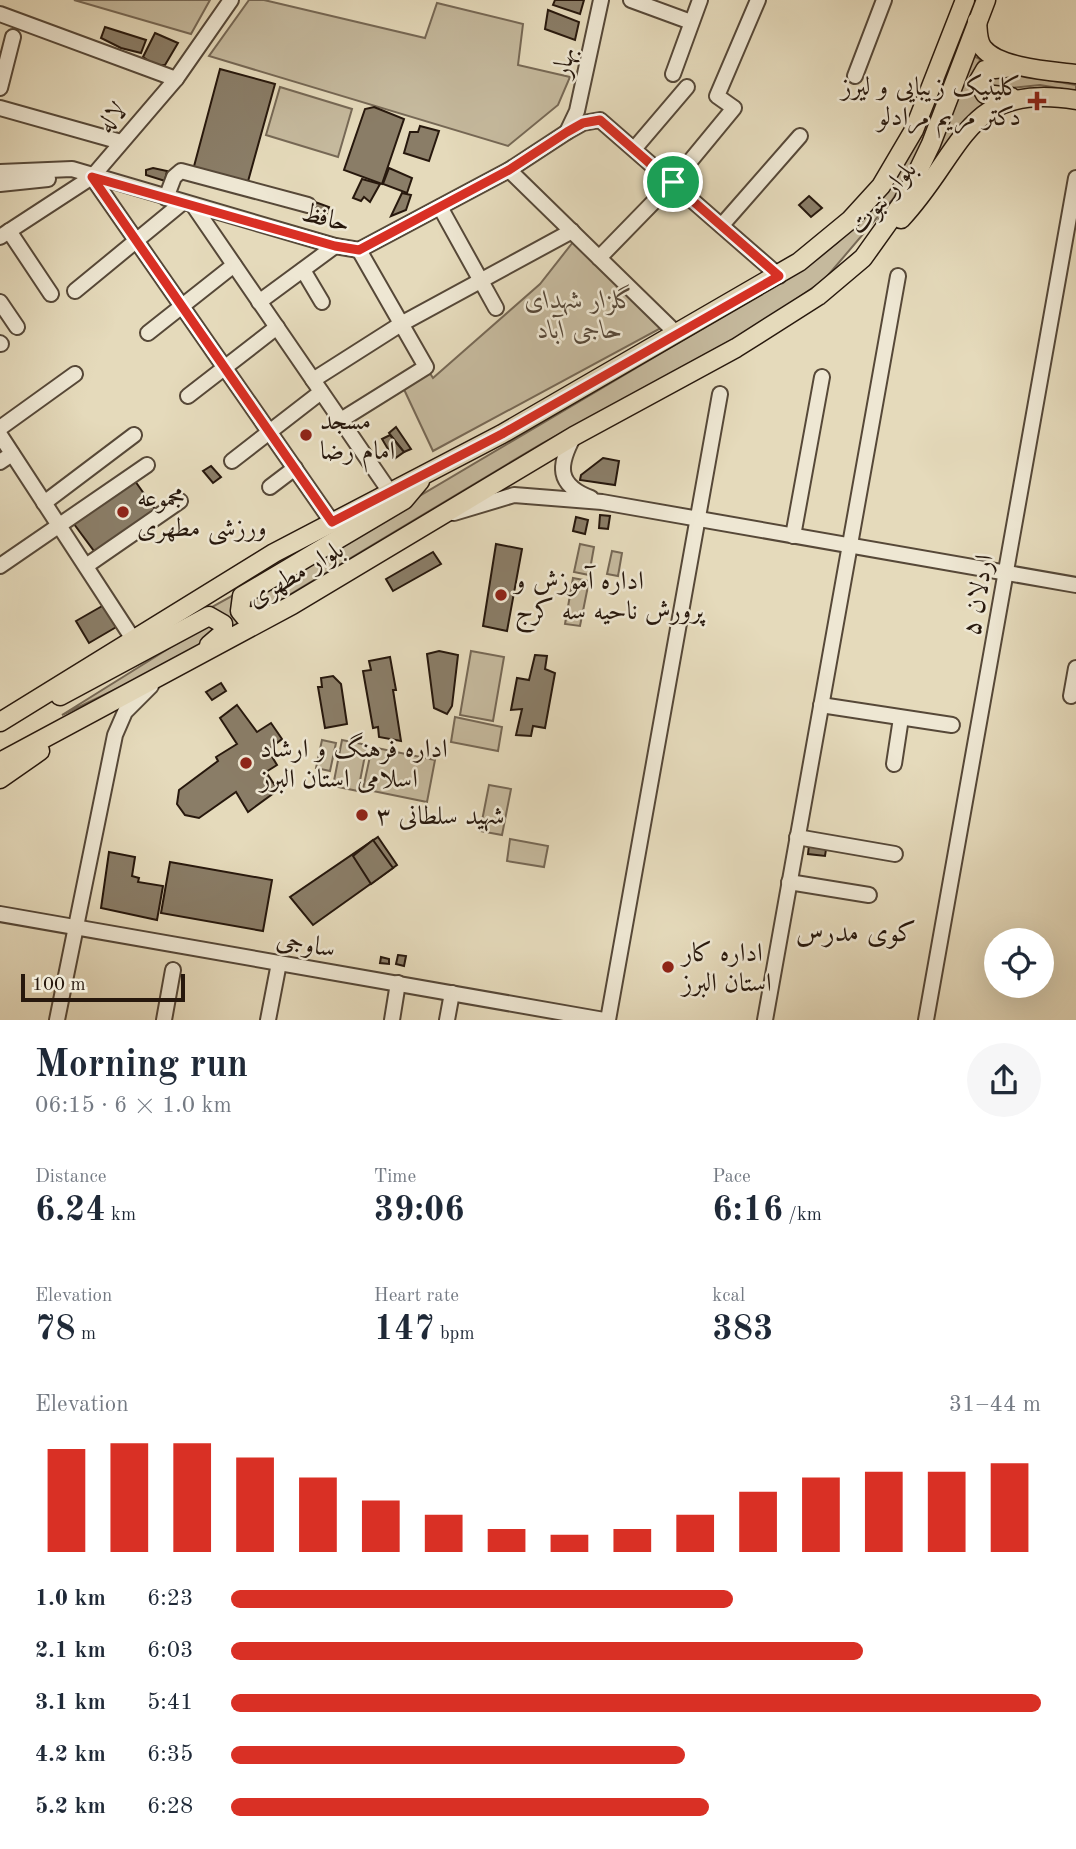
<!DOCTYPE html>
<html lang="en">
<head>
<meta charset="utf-8">
<style>
	body { margin:0; font-family:"Old Standard TT",Amiri,serif; background:#f6f6f7; color:#1f2937; height:100vh; display:flex; flex-direction:column; font-size:26px; white-space:nowrap }
	* { box-sizing:border-box; margin:0 }
	p { font-size:23px; color:#747a83 }
	.icon { flex:none; width:38px; height:38px; fill:none; stroke:currentColor; stroke-width:2; stroke-linecap:round; stroke-linejoin:round }
	.map { position:relative; height:1020px; overflow:hidden }
	.sheet { display:flex; flex-direction:column; background:#fff; flex:1 }
	.sheet>* { flex:none }
	.fabs { position:absolute; left:984px; top:928px; display:grid; gap:14px }
	.fabs a { display:grid; place-items:center; width:70px; height:70px; border-radius:50%; background:#fff; box-shadow:0 7px 28px #0002; font-size:35px }
	.scale { position:absolute; left:21px; bottom:18px; width:164px; box-sizing:border-box; padding-left:7px; border:4px solid #27180d; border-top:0; font-size:19px; line-height:24px; white-space:nowrap; color:#27180d; -webkit-text-stroke:5px #eee7d3; paint-order:stroke }
	.pin { position:absolute; display:grid; place-items:center; width:60px; height:60px; color:#fff; margin:-30px; border:4px solid #fff; border-radius:50%; box-shadow:0 2px 7px #0007 }
	.round { display:grid; place-items:center; flex:none; width:74px; height:74px; border-radius:37px; background:#f6f6f7 }
	.headline { display:flex; align-items:center; justify-content:space-between; height:119px; padding:0 35px }
	h1 { font-size:38px; font-weight:700; line-height:52px }
	.stats { display:grid; grid-template-columns:repeat(3,1fr); gap:10px; height:119px; padding:7px 35px }
	.stats div { display:grid; align-content:center }
	.stats b { font-size:35px; font-weight:700 }
	.stats small { font-size:19px; font-weight:400 }
	.stats p { font-size:19px }
	.chart { height:196px; padding:14px 35px }
	.chart p { display:flex; justify-content:space-between }
	.chart svg { width:100%; height:126px; margin-top:7px; stroke:#d93025; stroke-width:6 }
	ul { padding:0 35px; list-style:none; font-size:23px }
	li { display:grid; grid-template-columns:112px 84px 1fr; align-items:center; height:52px }
	li i { height:18px; border-radius:9px; background:#d93025 }
	.map>svg:first-child { display:block }
	.green { fill:#c5b99d; stroke:#766855; stroke-width:2 }
	.building { fill:#8a7d67; stroke:#27180d; stroke-width:2 }
	.lines { fill:none; stroke-linecap:round; stroke-linejoin:round }
	.minor-casing { stroke:#564838; stroke-width:18 }
	.major-casing { stroke:#27180d; stroke-width:21 }
	.minor { stroke:#eee7d3; stroke-width:14 }
	.major { stroke:#e5dabb; stroke-width:18 }
	.route-casing { stroke:#fff; stroke-width:14 }
	.route { stroke:#d93025; stroke-width:9 }
	.poi-dot { fill:#8f2418; stroke:#eee7d3; stroke-width:2.5 }
	.labels { text-anchor:middle; stroke-width:5; stroke-linejoin:round; paint-order:stroke }
	.street-label { font-size:26px; fill:#27180d; stroke:#eee7d3 }
	.poi-label { font-size:26px; fill:#27180d; stroke:#eee7d3; text-anchor:start }
	.park-label { font-size:26px; font-style:italic; fill:#564838; stroke:#eee7d3 }
	.neighbourhood-label { font-size:28px; fill:#27180d; stroke:#eee7d3 }
</style>
</head>
<body>
<div class="map">
<svg width="1076" height="1020" viewBox="0 0 1076 1020">
	<rect width="100%" height="100%" fill="#e5dabb"/>
	<filter id="stains"><feTurbulence type="fractalNoise" baseFrequency=".00286" numOctaves="4"/><feColorMatrix values="0 0 0 0 .2 0 0 0 0 .09 0 0 0 0 .02 0 0 0 .5 -.17"/></filter>
	<radialGradient id="worn" r=".72"><stop offset=".6" stop-color="#630" stop-opacity="0"/><stop offset="1" stop-color="#630" stop-opacity=".3"/></radialGradient>
	<g class="green">
		<path d="M74,0h136l-19,34z"/>
		<path d="M249,0h15l161,38 12,-35 86,21 -5,41 52,12 -12,28 -50,41 -299,-90z"/>
		<path d="M973,56l7,3 -6,33 9,13 -58,77z"/>
		<path d="M945,72h4l-35,91 -21,36 -69,81 -70,48 -213,116 -272,163 -17,1v-13l548,-324 38,-29 43,-46z"/>
		<path d="M1001,72l75,13v6l-36,-6 -48,5 -4,-4 1,-11z"/>
		<path d="M280,87l72,22 -14,48 -72,-22z"/>
		<path d="M577,237l84,91 -228,123 -32,-68 25,-16 7,11 107,-94z"/>
		<path d="M580,544l14,3 -5,28 -15,-3z"/>
		<path d="M612,551l10,2 -4,23 -11,-2z"/>
		<path d="M573,578l16,3 -9,45 -15,-2z"/>
		<path d="M239,592c-4,15 -8,24 5,35l-11,6 -32,-20z"/>
		<path d="M208,624l6,5 -1,8 -19,15 -132,63z"/>
		<path d="M471,651l33,6 -11,64 -33,-6z"/>
		<path d="M455,717l47,10 -4,24 -47,-9z"/>
		<path d="M322,740l14,3 -6,28 -14,-3z"/>
		<path d="M342,740l25,5 -9,46 -25,-5z"/>
		<path d="M372,747l63,13 -8,42 -64,-13z"/>
		<path d="M489,785l22,4 -9,46 -22,-4z"/>
		<path d="M510,839l38,7 -4,21 -37,-6z"/>
	</g>
	<g class="building">
		<path d="M555,0h29l-4,14 -27,-9z"/>
		<path d="M548,10l31,12 -4,18 -30,-11z"/>
		<path d="M105,27l41,13 -5,13 -20,-5 -20,-10z"/>
		<path d="M155,33l23,10 -13,22h-10l-12,-8z"/>
		<path d="M220,69l55,15 -28,101 -54,-15z"/>
		<path d="M374,107l30,12 -22,65 -38,-14 21,-61z"/>
		<path d="M420,126l19,5 -10,30 -25,-8 6,-21h8z"/>
		<path d="M153,168l14,3 -2,10 -19,-6v-5z"/>
		<path d="M389,168l23,10 -5,15 -24,-9z"/>
		<path d="M362,179l18,5 -10,18 -6,-5 -3,4 -8,-3z"/>
		<path d="M402,193l9,2 -5,15 -15,6z"/>
		<path d="M809,196l13,12 -11,9 -12,-12z"/>
		<path d="M315,202l14,5 -6,17 -14,-8z"/>
		<path d="M396,427l15,22 -7,3 -15,-19z"/>
		<path d="M390,435l14,17 -10,7 -12,-20z"/>
		<path d="M603,458l16,3 -4,24 -35,-5 1,-5z"/>
		<path d="M211,466l10,11 -8,6 -10,-12z"/>
		<path d="M135,481l22,31 -60,43 -23,-31z"/>
		<path d="M600,515l10,1 -2,13 -9,-1z"/>
		<path d="M576,517l12,3 -3,14 -12,-3z"/>
		<path d="M496,544l26,5 -15,82 -24,-5z"/>
		<path d="M433,552l8,12 -48,27 -7,-12z"/>
		<path d="M104,605l14,21 -29,17 -13,-22z"/>
		<path d="M439,651l19,4 -6,51 -5,8 -13,-6 -7,-54z"/>
		<path d="M535,655l12,1 -2,13 10,4 -10,55 -12,-2 -2,10 -15,-1 6,-26 -11,1 6,-32 12,2z"/>
		<path d="M390,657l6,33h-3l8,51 -22,-4 -1,-10 -5,1 -10,-57 8,-1 -2,-9z"/>
		<path d="M333,676l8,8 6,40 -22,4 -7,-41h4l-1,-9z"/>
		<path d="M221,683l5,8 -14,9 -6,-8z"/>
		<path d="M237,705l20,27 14,-9 11,16 -14,11 9,15 -11,7 12,18 -30,22 -12,-20 -37,26 -14,-3 -8,-11 2,-14 39,-29 -2,-4 21,-13 -17,-26z"/>
		<path d="M378,837l19,28 -84,60 -23,-28z"/>
		<path d="M373,840l20,28 -22,16 -18,-28z"/>
		<path d="M827,843l-2,13 -17,-2 1,-9z"/>
		<path d="M109,852l26,5 -3,19 7,2 -1,4 25,4 -6,34 -56,-12z"/>
		<path d="M170,862l102,18 -9,51 -102,-18z"/>
		<path d="M398,955l8,1 -2,10 -8,-2z"/>
		<path d="M381,957l8,2v5l-9,-1z"/>
	</g>
	<g class="lines">
		<g class="minor-casing">
			<g id="minor">
				<path d="M631,0l60,22"/>
				<path d="M0,14l176,65"/>
				<path d="M673,74l27,-74"/>
				<path d="M855,76l29,-76"/>
				<path d="M0,88l13,-51"/>
				<path d="M0,108l121,34"/>
				<path d="M567,132l10,-21 24,-111"/>
				<path d="M635,148l52,-61"/>
				<path d="M509,170l168,164"/>
				<path d="M0,172l72,-3 263,77 24,4 150,-80 58,-38 16,-9 17,-3 179,156"/>
				<path d="M92,177l240,345"/>
				<path d="M0,184l48,-5"/>
				<path d="M166,198l8,-21 7,-6 127,34"/>
				<path d="M193,205l197,287"/>
				<path d="M440,207l56,101"/>
				<path d="M722,225l78,-89"/>
				<path d="M9,231l42,63"/>
				<path d="M0,237l92,-60 84,-98 55,-79"/>
				<path d="M599,258l74,-76 61,-74 -17,-12 41,-96"/>
				<path d="M303,270l19,32"/>
				<path d="M75,291l107,-88"/>
				<path d="M0,302l17,25"/>
				<path d="M259,302l76,-56"/>
				<path d="M148,333l86,-68"/>
				<path d="M0,343l1,1"/>
				<path d="M313,380l88,-56 171,-93"/>
				<path d="M188,396l89,-69"/>
				<path d="M341,420l85,-53 -67,-117"/>
				<path d="M0,428l75,-54"/>
				<path d="M0,435l133,204"/>
				<path d="M574,436c-16,29 -18,49 17,62"/>
				<path d="M232,461l89,-69"/>
				<path d="M0,462l12,-8"/>
				<path d="M270,487l25,-19"/>
				<path d="M44,503l90,-68"/>
				<path d="M454,513l60,-18 88,7 474,83"/>
				<path d="M793,536l29,-159"/>
				<path d="M0,566l147,-101"/>
				<path d="M86,566l94,-65"/>
				<path d="M1071,696l5,-28"/>
				<path d="M821,705l131,20"/>
				<path d="M894,764l7,-46"/>
				<path d="M797,837l98,17"/>
				<path d="M789,882l80,13"/>
				<path d="M0,914l604,106"/>
				<path d="M57,1020l58,-285 10,-23 26,-26"/>
				<path d="M164,1020l9,-50"/>
				<path d="M268,1020l11,-57"/>
				<path d="M392,1020l6,-37"/>
				<path d="M447,1020l5,-27"/>
				<path d="M608,1020l112,-626"/>
				<path d="M765,1020l133,-744"/>
				<path d="M926,1020l150,-842"/>
			</g>
		</g>
		<g class="major-casing">
			<g id="major">
				<path d="M977,21c1,9 0,20 6,27 16,20 68,23 93,26"/>
				<path d="M1011,97l-26,-3 -7,-12 7,-12 29,-3"/>
				<path d="M901,219c63,-67 64,-138 175,-119"/>
				<path d="M268,614l-23,3 -5,-6 2,-15 162,-96 16,-19"/>
				<path d="M60,696l149,-80 14,8v9l-14,12"/>
				<path d="M0,722l274,-169 228,-119 297,-172 51,-42 31,-34 33,-56 51,-130"/>
				<path d="M0,762l292,-157 282,-169 162,-88 82,-52 45,-38 40,-56 28,-58 55,-144"/>
				<path d="M0,779l40,-28"/>
			</g>
		</g>
		<use href="#minor" class="minor"/>
		<use href="#major" class="major"/>
	</g>
	<g class="lines">
		<g class="route-casing">
			<path id="route" d="M600,120l179,156 -277,158 -170,88 -240,-345 243,69 24,4 150,-80 58,-38 16,-9z"/>
		</g>
		<use href="#route" class="route"/>
	</g>
	<g class="poi-dot">
		<path d="M1033.5 90.5h7v7h7v7h-7v7h-7v-7h-7v-7h7z"/>
		<circle cx="306" cy="435" r="7"/>
		<circle cx="123" cy="512" r="7"/>
		<circle cx="501" cy="595" r="7"/>
		<circle cx="246" cy="763" r="7"/>
		<circle cx="362" cy="815" r="7"/>
		<circle cx="668" cy="967" r="7"/>
	</g>
	<g class="labels">
		<g class="street-label">
			<text transform="translate(563 62) rotate(-78)" y="9">بهار</text>
			<text transform="translate(111 117) rotate(-49)" y="9">لاله</text>
			<text transform="translate(882 197) rotate(-49)" y="9">بلوار نبوت</text>
			<text transform="translate(326 217) rotate(14)" y="9">حافظ</text>
			<text transform="translate(295 573) rotate(-30)" y="9">بلوار مطهری</text>
			<text transform="translate(977 595) rotate(-80)" y="9">اردلان ۵</text>
			<text transform="translate(306 943) rotate(10)" y="9">ساوجی</text>
		</g>
		<g class="poi-label">
			<text x="1021" y="95" text-anchor="end">کلینیک زیبایی و لیرز<tspan x="1021" dy="30">دکتر مریم مرادلو</tspan></text>
			<text x="320" y="429">مسجد<tspan x="320" dy="30">امام رضا</tspan></text>
			<text x="137" y="506">مجموعه<tspan x="137" dy="30">ورزشی مطهری</tspan></text>
			<text x="515" y="589">اداره آموزش و<tspan x="515" dy="30">پرورش ناحیه سه کرج</tspan></text>
			<text x="260" y="757">اداره فرهنگ و ارشاد<tspan x="260" dy="30">اسلامی استان البرز</tspan></text>
			<text x="376" y="824">شهید سلطانی ۳</text>
			<text x="682" y="961">اداره کار<tspan x="682" dy="30">استان البرز</tspan></text>
		</g>
		<g class="park-label">
			<text x="580" y="308">گلزار شهدای<tspan x="580" dy="30">حاجی آباد</tspan></text>
		</g>
		<g class="neighbourhood-label">
			<text x="856" y="941">کوی مدرس</text>
		</g>
	</g>
	<rect width="100%" height="100%" filter="url(#stains)"/>
	<rect width="100%" height="100%" fill="url(#worn)"/>
</svg>
<div class="fabs">
<a><svg class="icon" aria-label="locate" viewBox="0 0 24 24"><circle cx="12" cy="12" r="6"/><path d="M12 2v4M12 18v4M2 12h4M18 12h4"/></svg></a>
</div>
<div class="scale">100 m</div>
<div class="pin" style="left:673px;top:182px;background:#1e9e55"><svg class="icon" aria-label="arrive" viewBox="0 0 24 24"><path d="M6 21V4h12l-3 4 3 4H6"/></svg></div>
</div>
<section class="sheet">
<div class="headline"><div><h1>Morning run</h1><p>06:15 · 6 × 1.0 km</p></div><a class="round"><svg class="icon" aria-label="share" viewBox="0 0 24 24"><path d="M12 15V3M7 8l5-5 5 5M5 13v7h14v-7"/></svg></a></div>
<div class="stats">
<div><p>Distance</p><b>6.24<small> km</small></b></div>
<div><p>Time</p><b>39:06</b></div>
<div><p>Pace</p><b>6:16<small> /km</small></b></div>
</div>
<div class="stats">
<div><p>Elevation</p><b>78<small> m</small></b></div>
<div><p>Heart rate</p><b>147<small> bpm</small></b></div>
<div><p>kcal</p><b>383</b></div>
</div>
<div class="chart"><p><span>Elevation</span>31–44 m</p>
<svg viewBox="0 0 160 44" preserveAspectRatio="none"><path d="M5 44V8M15 44V6M25 44V6M35 44V11M45 44V18M55 44V26M65 44V31M75 44V36M85 44V38M95 44V36M105 44V31M115 44V23M125 44V18M135 44V16M145 44V16M155 44V13"/></svg>
</div>
<ul>
<li><b>1.0 km</b>6:23<i style="width:62%"></i></li>
<li><b>2.1 km</b>6:03<i style="width:78%"></i></li>
<li><b>3.1 km</b>5:41<i style="width:100%"></i></li>
<li><b>4.2 km</b>6:35<i style="width:56%"></i></li>
<li><b>5.2 km</b>6:28<i style="width:59%"></i></li>
</ul>
</section>
</body>
</html>
